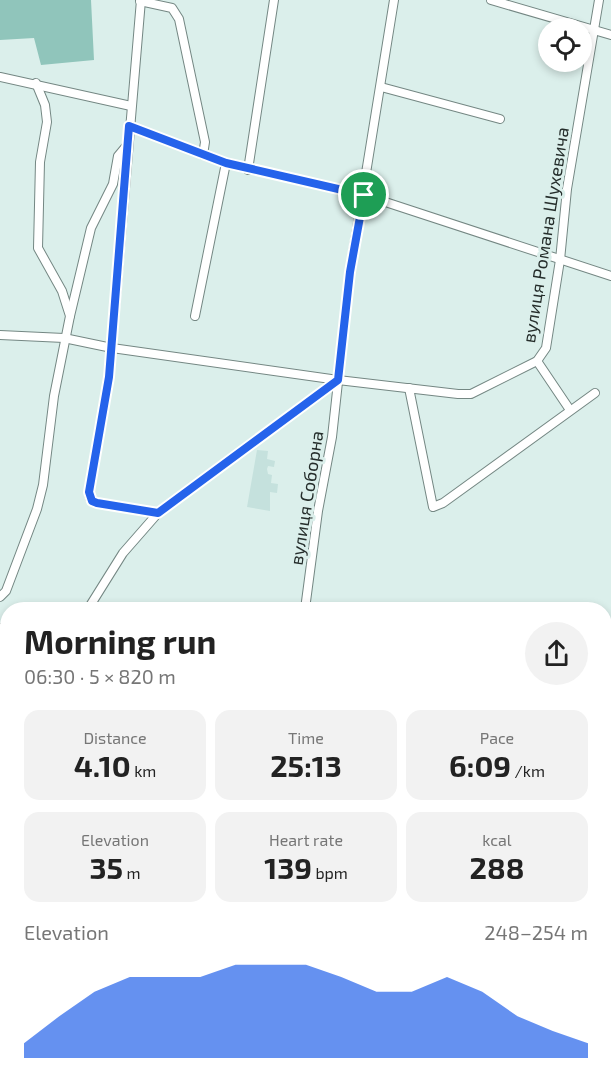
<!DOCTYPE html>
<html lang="en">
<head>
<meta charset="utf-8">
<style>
	body { margin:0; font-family:"Exo 2",sans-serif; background:#f2f2f2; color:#222; height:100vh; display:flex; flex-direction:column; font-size:22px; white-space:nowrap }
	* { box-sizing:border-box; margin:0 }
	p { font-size:20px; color:#767676 }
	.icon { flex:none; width:33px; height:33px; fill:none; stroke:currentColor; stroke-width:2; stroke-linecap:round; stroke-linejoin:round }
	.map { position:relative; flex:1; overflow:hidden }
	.side { position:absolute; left:0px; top:602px; width:612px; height:488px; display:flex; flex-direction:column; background:#fff; border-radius:24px 24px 0 0; box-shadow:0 3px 9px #0003 }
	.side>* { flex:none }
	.buttons { position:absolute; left:538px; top:18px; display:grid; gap:12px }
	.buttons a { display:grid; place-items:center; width:54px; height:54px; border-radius:50%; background:#fff; box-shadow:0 3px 9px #0003; font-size:30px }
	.pin { position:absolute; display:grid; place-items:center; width:51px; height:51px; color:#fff; margin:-26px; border:3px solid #fff; border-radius:50%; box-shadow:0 2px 6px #0007 }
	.round { display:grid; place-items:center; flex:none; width:63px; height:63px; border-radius:32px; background:#f2f2f2 }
	.summary { display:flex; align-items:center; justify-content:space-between; height:102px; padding:0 24px }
	h1 { font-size:33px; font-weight:700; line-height:45px }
	.stats { display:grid; grid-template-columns:repeat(3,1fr); gap:9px; height:102px; padding:6px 24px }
	.stats div { display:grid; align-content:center; border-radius:15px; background:#f2f2f2; text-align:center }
	.stats b { font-size:30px; font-weight:700 }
	.stats small { font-size:16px; font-weight:400 }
	.stats p { font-size:16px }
	.chart { height:168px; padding:12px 24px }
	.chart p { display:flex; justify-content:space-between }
	.chart svg { width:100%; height:108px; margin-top:6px; fill:#2563eb; opacity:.7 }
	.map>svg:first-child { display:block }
	.built { fill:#c5e1dd }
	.green { fill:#90c5bb }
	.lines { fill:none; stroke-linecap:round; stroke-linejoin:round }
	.minor-casing { stroke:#748783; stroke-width:10 }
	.tertiary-casing { stroke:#748783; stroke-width:12 }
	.minor { stroke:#fff; stroke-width:8 }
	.tertiary { stroke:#fff; stroke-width:9 }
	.route-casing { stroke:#fff; stroke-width:12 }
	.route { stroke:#2563eb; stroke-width:8 }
	.labels { text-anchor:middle; stroke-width:6; stroke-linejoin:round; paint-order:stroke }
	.street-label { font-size:18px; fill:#252d2b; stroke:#dbefeb }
</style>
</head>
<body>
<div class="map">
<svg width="611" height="1088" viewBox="0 0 611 1088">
	<rect width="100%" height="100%" fill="#dbefeb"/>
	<path class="built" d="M257,450l11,1 -1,8 8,2 -1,6 -6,-1 -1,3 1,5 4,1 -1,8 7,1 -1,9 -7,-1v19l-23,-4z"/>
	<path class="green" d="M0,0h91l3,60 -53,5 -7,-27 -34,2z"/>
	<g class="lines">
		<g class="minor-casing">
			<g id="minor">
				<path d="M141,0l-32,377 -20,115 1,6 7,5 61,10"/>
				<path d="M491,0l120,35"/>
				<path d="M140,1l32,7 7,11 26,123 -2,13"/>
				<path d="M0,77l131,29"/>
				<path d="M381,87l119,32"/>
				<path d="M129,126l97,37 138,32 247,81"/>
				<path d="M248,170l26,-170"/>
				<path d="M70,316l21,-88 22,-44 5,-28 10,-12"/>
				<path d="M195,316l31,-153"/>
				<path d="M0,335l64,3 48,10 226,32 120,14h13l66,-33 9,-13 14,-88 7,-71 32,-189"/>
				<path d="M537,361l33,49"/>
				<path d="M409,388l24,119 10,-4 152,-110"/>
				<path d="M0,597l6,-6 31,-82 6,-24 11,-89 16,-80 -8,-25 -24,-43 2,-86 7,-40 -2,-17 -9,-22"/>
				<path d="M88,609l35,-56 35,-40 180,-133"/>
				<path d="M305,609l13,-98 14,-74 18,-165 44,-272"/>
				<path d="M0,628l8,4"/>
				<path d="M604,629l7,-3"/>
				<path d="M604,686l7,6"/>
				<path d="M0,804l3,-15 5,1"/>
				<path d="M604,846l7,5"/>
				<path d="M0,928l3,-23"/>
				<path d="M0,1004l8,4"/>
				<path d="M604,1009l7,3"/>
				<path d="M0,1015l6,73"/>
				<path d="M175,1088l3,-6"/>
				<path d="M226,1088l1,-6"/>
				<path d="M317,1088l1,-6"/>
				<path d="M431,1088l1,-6"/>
			</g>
		</g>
		<g class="tertiary-casing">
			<g id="tertiary">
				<path d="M0,905l8,1"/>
				<path d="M533,1082l17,6"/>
			</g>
		</g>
		<use href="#minor" class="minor"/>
		<use href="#tertiary" class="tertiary"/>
	</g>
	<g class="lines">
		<g class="route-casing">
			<path id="route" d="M129,126l97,37 138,32 -14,77 -12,108 -180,133 -61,-10 -5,-2 -3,-9 20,-115z"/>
		</g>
		<use href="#route" class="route"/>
	</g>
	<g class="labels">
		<g class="street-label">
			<text transform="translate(546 235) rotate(-81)" y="6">вулиця Романа Шухевича</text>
			<text transform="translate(307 498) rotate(-81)" y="6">вулиця Соборна</text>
		</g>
	</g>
</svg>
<div class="buttons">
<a><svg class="icon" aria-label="locate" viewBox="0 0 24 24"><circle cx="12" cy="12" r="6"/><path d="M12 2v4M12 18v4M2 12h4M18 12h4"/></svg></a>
</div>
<div class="pin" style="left:364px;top:195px;background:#1e9e55"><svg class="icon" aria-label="arrive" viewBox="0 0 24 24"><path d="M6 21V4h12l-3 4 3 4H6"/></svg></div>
<section class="side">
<div class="summary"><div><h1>Morning run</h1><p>06:30 · 5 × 820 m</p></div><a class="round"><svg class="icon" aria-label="share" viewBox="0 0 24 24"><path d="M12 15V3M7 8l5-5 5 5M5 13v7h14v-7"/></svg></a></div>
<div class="stats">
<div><p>Distance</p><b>4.10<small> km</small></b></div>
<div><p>Time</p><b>25:13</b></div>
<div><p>Pace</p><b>6:09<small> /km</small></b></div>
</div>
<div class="stats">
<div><p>Elevation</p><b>35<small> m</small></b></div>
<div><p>Heart rate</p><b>139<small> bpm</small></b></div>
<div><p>kcal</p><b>288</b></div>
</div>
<div class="chart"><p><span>Elevation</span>248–254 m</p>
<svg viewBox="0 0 160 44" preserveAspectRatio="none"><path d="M0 44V38L10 27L20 17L30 11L40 11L50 11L60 6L70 6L80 6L90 11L100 17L110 17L120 11L130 17L140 27L150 33L160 38V44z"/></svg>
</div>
</section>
</div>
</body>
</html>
